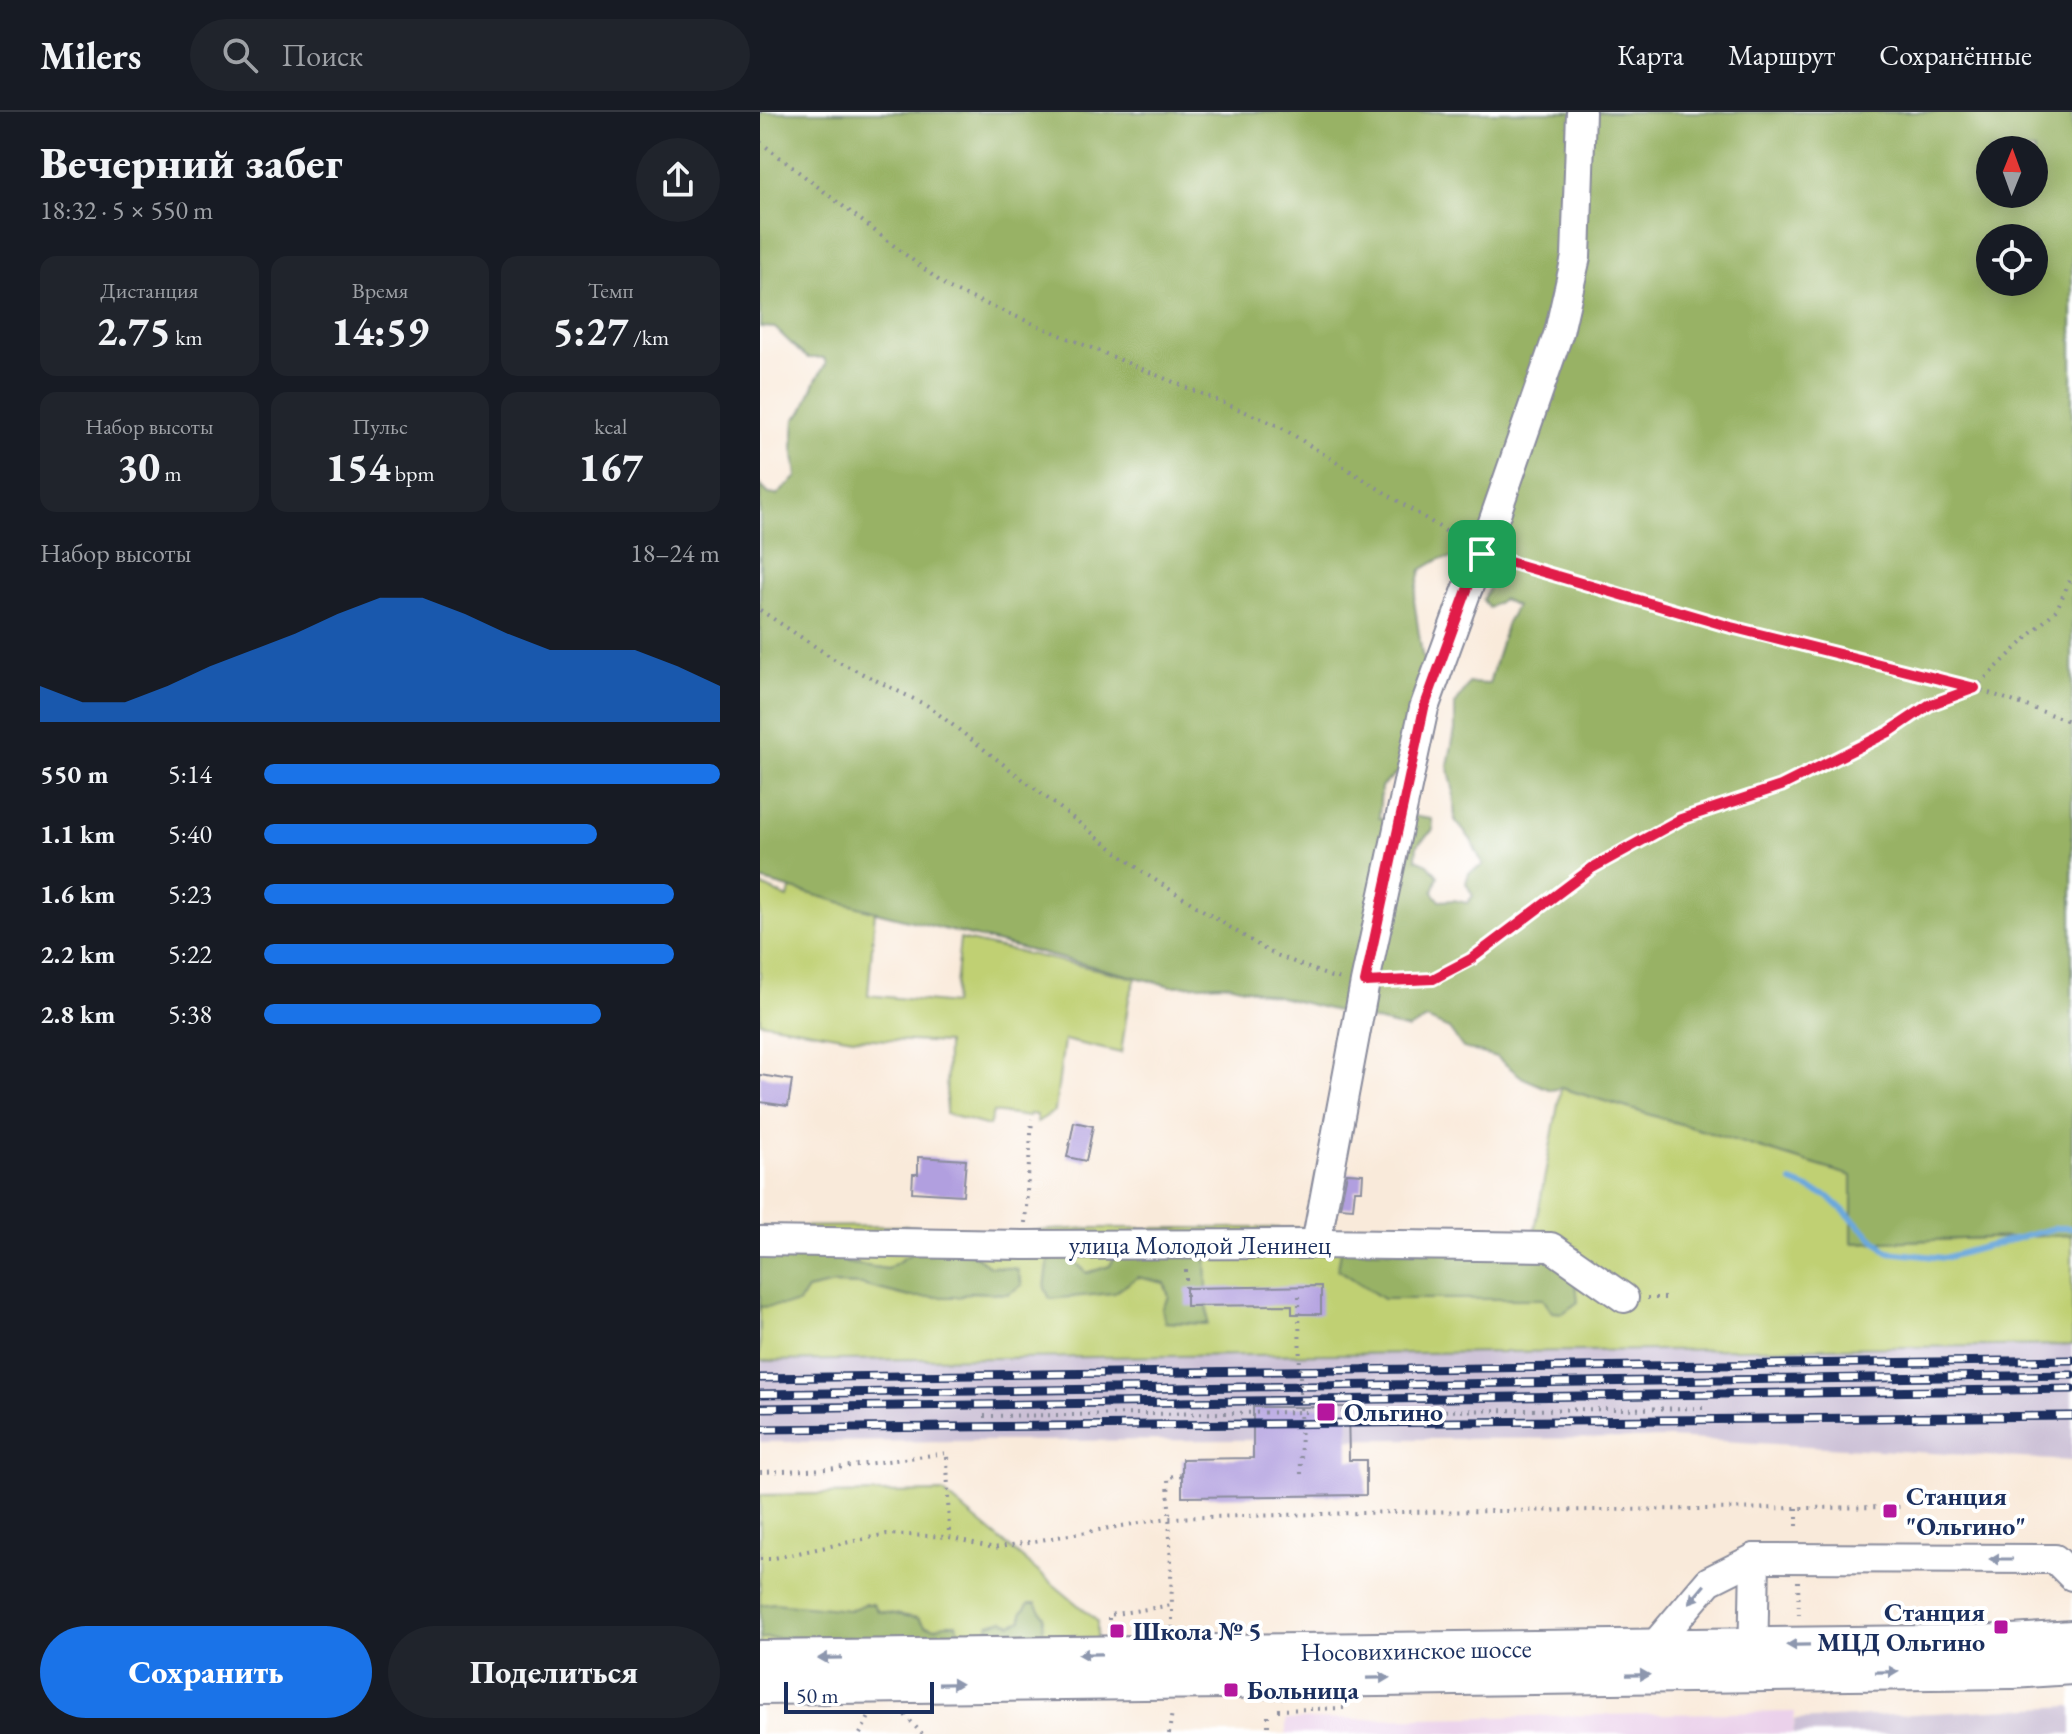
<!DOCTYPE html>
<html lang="ru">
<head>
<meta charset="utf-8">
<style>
	body { margin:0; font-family:"EB Garamond",serif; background:#20242c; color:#f1f3f6; height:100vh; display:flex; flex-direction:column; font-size:30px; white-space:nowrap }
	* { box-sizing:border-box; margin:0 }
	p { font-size:26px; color:#9ea1a6 }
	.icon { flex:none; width:44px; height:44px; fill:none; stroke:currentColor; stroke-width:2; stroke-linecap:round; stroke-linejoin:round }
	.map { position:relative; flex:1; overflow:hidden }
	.side { display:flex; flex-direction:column; background:#171b24; width:760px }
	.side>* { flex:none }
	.needle { width:52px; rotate:1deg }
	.fabs { position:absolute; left:1216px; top:24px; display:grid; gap:16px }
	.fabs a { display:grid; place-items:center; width:72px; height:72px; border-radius:50%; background:#171b24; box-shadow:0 4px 20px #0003; font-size:40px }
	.scale { position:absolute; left:24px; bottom:20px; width:150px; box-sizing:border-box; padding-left:8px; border:4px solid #1b2f5e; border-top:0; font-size:22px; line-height:28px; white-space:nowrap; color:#1b2f5e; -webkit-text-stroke:6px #fff; paint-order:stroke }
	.pin { position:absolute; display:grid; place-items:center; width:68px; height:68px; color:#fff; margin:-34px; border-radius:16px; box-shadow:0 4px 12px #0006 }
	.round { display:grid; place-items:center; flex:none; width:84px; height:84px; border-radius:42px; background:#20242c }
	.headline { display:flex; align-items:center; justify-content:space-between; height:136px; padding:0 40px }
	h1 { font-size:44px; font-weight:800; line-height:60px }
	.metrics { display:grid; grid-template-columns:repeat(3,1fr); gap:12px; height:136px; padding:8px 40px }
	.metrics div { display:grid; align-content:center; border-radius:16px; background:#20242c; text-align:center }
	.metrics b { font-size:40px; font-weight:800 }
	.metrics small { font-size:22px; font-weight:400 }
	.metrics p { font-size:22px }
	.chart { height:224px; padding:16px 40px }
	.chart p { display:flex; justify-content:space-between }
	.chart svg { width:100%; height:144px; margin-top:8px; fill:#1a73e8; opacity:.7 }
	.cta { display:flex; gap:16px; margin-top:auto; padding:16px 40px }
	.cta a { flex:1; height:92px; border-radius:48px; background:#1a73e8; color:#fff; font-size:32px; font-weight:800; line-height:92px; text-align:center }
	.cta a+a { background:#20242c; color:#f1f3f6 }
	ul { padding:0 40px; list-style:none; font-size:26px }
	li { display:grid; grid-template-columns:128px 96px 1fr; align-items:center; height:60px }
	li i { height:20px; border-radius:10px; background:#1a73e8 }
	header { display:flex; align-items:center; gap:48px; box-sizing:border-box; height:112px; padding:0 40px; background:#171b24; border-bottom:2px solid #363941 }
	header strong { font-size:38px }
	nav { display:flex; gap:44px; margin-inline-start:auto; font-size:28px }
	.search { width:560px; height:72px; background:#20242c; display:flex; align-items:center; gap:20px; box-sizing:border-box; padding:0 28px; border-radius:44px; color:#9ea1a6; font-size:30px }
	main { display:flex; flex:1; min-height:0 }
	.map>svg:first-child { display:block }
	.built { fill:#ebd1eb }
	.industrial { fill:#cbbfd5 }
	.green { fill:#c0d073; stroke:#6e8068; stroke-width:2; fill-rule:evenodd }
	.forest { fill:#98b265; stroke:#5a7062; stroke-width:2; fill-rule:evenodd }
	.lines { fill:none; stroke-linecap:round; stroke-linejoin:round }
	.stream { stroke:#6ba8dc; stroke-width:6 }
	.building { fill:#b19fdf }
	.minor-casing { stroke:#8a8c9c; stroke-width:32 }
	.major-casing { stroke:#8a8c9c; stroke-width:40 }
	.path { stroke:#8a8c9c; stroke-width:4; stroke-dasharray:2 6; stroke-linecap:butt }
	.minor { stroke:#fff; stroke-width:28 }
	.major { stroke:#fff; stroke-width:36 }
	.rail-casing { stroke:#1b2f5e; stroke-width:9 }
	.rail { stroke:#fff; stroke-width:6; stroke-dasharray:18; stroke-linecap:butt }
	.path-bridge { stroke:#8a8c9c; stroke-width:4; stroke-dasharray:2 6; stroke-linecap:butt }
	.oneway { fill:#8d97ae }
	.route-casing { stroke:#fff; stroke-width:16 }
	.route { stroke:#e11d48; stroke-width:10 }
	.poi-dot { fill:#b5179e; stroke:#fff; stroke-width:3 }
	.labels { text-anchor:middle; stroke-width:8; stroke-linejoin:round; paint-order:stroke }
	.street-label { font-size:26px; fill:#1b2f5e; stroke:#fff }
	.poi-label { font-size:26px; font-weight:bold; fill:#1b2f5e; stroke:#fff; text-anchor:start }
</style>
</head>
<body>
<header>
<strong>Milers</strong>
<div class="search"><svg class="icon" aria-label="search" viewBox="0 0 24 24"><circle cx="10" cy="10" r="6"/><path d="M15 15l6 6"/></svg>Поиск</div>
<nav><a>Карта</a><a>Маршрут</a><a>Сохранённые</a></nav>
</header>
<main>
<section class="side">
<div class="headline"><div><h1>Вечерний забег</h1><p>18:32 · 5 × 550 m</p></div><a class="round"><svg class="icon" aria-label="share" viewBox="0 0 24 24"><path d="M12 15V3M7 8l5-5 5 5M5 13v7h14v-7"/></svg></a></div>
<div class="metrics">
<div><p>Дистанция</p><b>2.75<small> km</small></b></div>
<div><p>Время</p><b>14:59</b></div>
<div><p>Темп</p><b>5:27<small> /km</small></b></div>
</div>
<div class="metrics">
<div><p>Набор высоты</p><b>30<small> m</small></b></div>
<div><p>Пульс</p><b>154<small> bpm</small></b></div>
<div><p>kcal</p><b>167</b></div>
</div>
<div class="chart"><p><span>Набор высоты</span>18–24 m</p>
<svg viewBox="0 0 160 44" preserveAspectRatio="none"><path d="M0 44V33L10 38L20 38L30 33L40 27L50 22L60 17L70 11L80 6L90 6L100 11L110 17L120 22L130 22L140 22L150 27L160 33V44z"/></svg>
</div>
<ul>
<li><b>550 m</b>5:14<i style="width:100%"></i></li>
<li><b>1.1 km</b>5:40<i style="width:73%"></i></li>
<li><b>1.6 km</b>5:23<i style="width:90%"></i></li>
<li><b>2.2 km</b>5:22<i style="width:90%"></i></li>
<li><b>2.8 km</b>5:38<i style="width:74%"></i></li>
</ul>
<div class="cta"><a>Сохранить</a><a>Поделиться</a></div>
</section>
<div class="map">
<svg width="1312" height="1622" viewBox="0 0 1312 1622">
	<rect width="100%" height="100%" fill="#fff"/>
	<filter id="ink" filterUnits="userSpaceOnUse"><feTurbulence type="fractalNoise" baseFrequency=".0125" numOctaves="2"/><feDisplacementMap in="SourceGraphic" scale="16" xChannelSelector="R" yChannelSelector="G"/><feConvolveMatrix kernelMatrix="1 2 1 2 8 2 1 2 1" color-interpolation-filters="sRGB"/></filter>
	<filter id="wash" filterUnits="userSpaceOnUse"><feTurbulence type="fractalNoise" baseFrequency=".006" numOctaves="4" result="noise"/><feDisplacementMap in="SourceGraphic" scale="32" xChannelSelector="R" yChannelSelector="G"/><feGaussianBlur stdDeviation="1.8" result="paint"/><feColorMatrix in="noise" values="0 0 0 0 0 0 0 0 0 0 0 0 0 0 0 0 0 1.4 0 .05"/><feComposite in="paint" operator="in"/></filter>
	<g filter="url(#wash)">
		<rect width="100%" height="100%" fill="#f9eada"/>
		<path class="built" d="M1035,1600l-2,22h-507v-14z"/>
		<g class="industrial">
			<path d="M1312,1233v116l-402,-23 -910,4v-81z"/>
			<path d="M1312,1594v28h-279l2,-14z"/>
		</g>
		<g class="green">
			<path d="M0,773l28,13 3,-13 85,14 -8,96 85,9 7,-65 176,39 -7,20 -8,55 -57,-13 -9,71 -18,11v-7l-8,-1v3l-36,-5 -4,14 -43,-12 1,-71 -94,-5 -93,-16z"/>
			<path d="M801,976l292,88v67l219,-8v110l-1312,16v-54l46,-17 28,-6 28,1 48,12h49l12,-5 37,2 9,-25 -27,-3 -24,-16 -46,-2 -33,21 -41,-6 -86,-36 151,-1 107,9 13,-4 61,-3h216l28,5 198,2zM445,1138l3,74 -43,-2 4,-25 -5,-14 -26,-6 -24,16 -65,-36 19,-2 19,18 23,-7z"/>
			<path d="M183,1380l154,129v22l-337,2v-150z"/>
		</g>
		<g class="forest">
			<path d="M0,0h1312v1123l-220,8v-67l-290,-88 -11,2 -28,-12 -27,-21 -33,-9 -14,-19 -22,-10 -19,10 -180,-45 -57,2 -291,-73 -120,-33v-395l9,9 8,1 20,-18 -4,-30 2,-28 8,-8 13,-31 10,-16 -2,-6h-16l-8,-6 -25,-24 -15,-1zM1230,38h44v44h-44zM1230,126h44v44h-44zM744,417l-3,18v16l-18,37 6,8 14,-9 13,7 -10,19 -17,59 -20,-1 -14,22v25l-7,35 5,23 2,32 16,20 12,25 -14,8 -3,10 7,13 -6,7 -13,-3 -14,1 -7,-9 5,-16 -10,-12 -12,-5 1,-14 16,-15 -1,-11 -38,-6 -7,7 -8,-2 2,-31 17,-15 31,-103 -7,-14 -8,-55 7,-30 19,-11 29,-2z"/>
			<path d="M0,1133h79l7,18 41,6 33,-21 46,2 24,16 27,3 5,16 -14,9 -37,-2 -12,5h-49l-48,-12 -28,-1 -27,6 -9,14 -36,3h-2z"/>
			<path d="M446,1138l2,74 -43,-2 -3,-13 7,-12 -4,-14 -27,-6 -24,16 -64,6 -5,-11 4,-31 19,-2 19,18 23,-7 7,-15z"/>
			<path d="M581,1138l214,4 19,9 4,39 -15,11 -11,-1 -9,-13h-160l-45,-30z"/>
			<path d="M14,1491l76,7 15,-6h8l5,7 40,7 8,8 9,2 10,-4h11l4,8 -4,5 -196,1v-33z"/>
			<path d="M269,1491h7l8,13 -1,17c-20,9 -38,11 -55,-4l1,-5 14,-4 9,4 10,-4v-8z"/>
		</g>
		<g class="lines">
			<path class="stream" d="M1032,1070l37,15 59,55 56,6 111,-30h17"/>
		</g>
		<g id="blocks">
			<g class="building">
				<path d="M0,963l32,5 -4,26 -28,-4z"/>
				<path d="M314,1010l19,4 -7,35 -19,-4z"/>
				<path d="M158,1045l48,3 -3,35 -51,-3 1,-18h5z"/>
				<path d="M587,1061l16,1 -1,16h-7l-2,18 -13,-1z"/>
				<path d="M561,1174v28h-29v-9l-106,1v-18z"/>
				<path d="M493,1295h95l1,53h17v35l-184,2v-38l71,-1z"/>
			</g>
		</g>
	</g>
	<g filter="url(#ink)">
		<use href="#blocks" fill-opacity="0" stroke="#8a8c9c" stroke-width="2"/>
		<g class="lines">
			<g class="minor-casing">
				<g id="minor">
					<path d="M0,1129l264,4 292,-1 235,3 73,51"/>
					<path d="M556,1132l49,-262 59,-274 43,-118 15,-36 77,-222 17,-75 5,-145"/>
					<path d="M893,1535l56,-66 46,-23 300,1 17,17"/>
					<path d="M993,1553l2,-107"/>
				</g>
			</g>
			<g class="major-casing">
				<g id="major">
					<path d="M0,1547l1252,-16 60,-4"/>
					<path d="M0,1574l1253,-16 59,-4"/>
				</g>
			</g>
			<g class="path">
				<path d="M0,1v-1"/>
				<path d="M0,30l190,147 329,137 184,116"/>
				<path d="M743,448l228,67 244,61 97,34"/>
				<path d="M0,498l77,51 91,45 216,167 125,79 62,25 12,2"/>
				<path d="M627,870l46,-3 38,-20 121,-91 89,-49 100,-33 108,-54 40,-27 46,-17 82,-79 15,-34"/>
				<path d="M265,1111l7,-104"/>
				<path d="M426,1184v-29"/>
				<path d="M887,1186h23"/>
				<path d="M581,1300l365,-4"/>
				<path d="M224,1304l324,-4"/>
				<path d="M0,1360l68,-3 119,-16 2,84"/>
				<path d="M1037,1396v20"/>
				<path d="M0,1447h10l117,-25 62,3 45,11 174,-30 230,-6 502,-5"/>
				<path d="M1038,1469l1,37"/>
				<path d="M349,1516v-13l63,-10 -4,-128 14,-2"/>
				<path d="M412,1516v-23"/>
				<path d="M518,1598l66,-2"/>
				<path d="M145,1603l17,19"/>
				<path d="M100,1622l10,-19"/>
				<path d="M409,1622l3,-23"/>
				<path d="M508,1622v-24"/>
			</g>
			<use href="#minor" class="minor"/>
			<use href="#major" class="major"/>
			<g class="rail-casing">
				<g id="rail">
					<path d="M0,1266l1312,-18"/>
					<path d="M0,1282l1312,-19"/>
					<path d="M0,1296l1312,-19"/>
					<path d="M0,1317l1312,-13"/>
				</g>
			</g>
			<use href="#rail" class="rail"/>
			<path class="path-bridge" d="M539,1184l2,179"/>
		</g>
		<defs><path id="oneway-solid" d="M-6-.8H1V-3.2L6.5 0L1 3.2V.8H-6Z" transform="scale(2)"/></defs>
		<g class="oneway">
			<use href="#oneway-solid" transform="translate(1241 1447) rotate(-180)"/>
			<use href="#oneway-solid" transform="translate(937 1482) rotate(130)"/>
			<use href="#oneway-solid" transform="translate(1038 1533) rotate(179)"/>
			<use href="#oneway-solid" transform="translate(330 1542) rotate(179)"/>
			<use href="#oneway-solid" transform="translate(70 1546) rotate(179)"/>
			<use href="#oneway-solid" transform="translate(1127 1560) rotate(-1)"/>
			<use href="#oneway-solid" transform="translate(878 1563) rotate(-1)"/>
			<use href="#oneway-solid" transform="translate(618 1566) rotate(-1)"/>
			<use href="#oneway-solid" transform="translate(190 1572) rotate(-1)"/>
		</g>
	</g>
	<g class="lines" filter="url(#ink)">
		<g class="route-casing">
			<path id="route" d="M722,442l249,73 244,61 -46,17 -40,27 -108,54 -100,33 -89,49 -121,91 -38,20 -68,3 59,-274 43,-118z"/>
		</g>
		<use href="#route" class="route"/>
	</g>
	<g class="poi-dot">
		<rect x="556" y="1290" width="20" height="20" rx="4"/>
		<rect x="1122" y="1391" width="16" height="16" rx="4"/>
		<rect x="1233" y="1507" width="16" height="16" rx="4"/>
		<rect x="349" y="1511" width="16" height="16" rx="4"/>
		<rect x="463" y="1570" width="16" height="16" rx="4"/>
	</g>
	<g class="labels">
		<g class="street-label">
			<text x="440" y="1142">улица Молодой Ленинец</text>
			<text transform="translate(656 1538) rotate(-1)" y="9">Носовихинское шоссе</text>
		</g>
		<g class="poi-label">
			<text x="584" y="1309">Ольгино</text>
			<text x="1146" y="1393">Станция<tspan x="1146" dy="30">"Ольгино"</tspan></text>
			<text x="1225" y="1509" text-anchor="end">Станция<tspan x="1225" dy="30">МЦД Ольгино</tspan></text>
			<text x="373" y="1528">Школа № 5</text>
			<text x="487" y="1587">Больница</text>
		</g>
	</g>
</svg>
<div class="fabs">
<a><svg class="needle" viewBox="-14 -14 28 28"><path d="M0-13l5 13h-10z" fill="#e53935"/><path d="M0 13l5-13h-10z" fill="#9ea1a6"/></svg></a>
<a><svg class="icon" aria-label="locate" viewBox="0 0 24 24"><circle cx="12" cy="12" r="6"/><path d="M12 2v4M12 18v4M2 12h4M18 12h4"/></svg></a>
</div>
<div class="scale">50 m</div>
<div class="pin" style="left:722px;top:442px;background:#1e9e55"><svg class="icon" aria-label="arrive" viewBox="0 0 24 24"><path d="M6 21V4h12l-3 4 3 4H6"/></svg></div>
</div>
</main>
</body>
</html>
